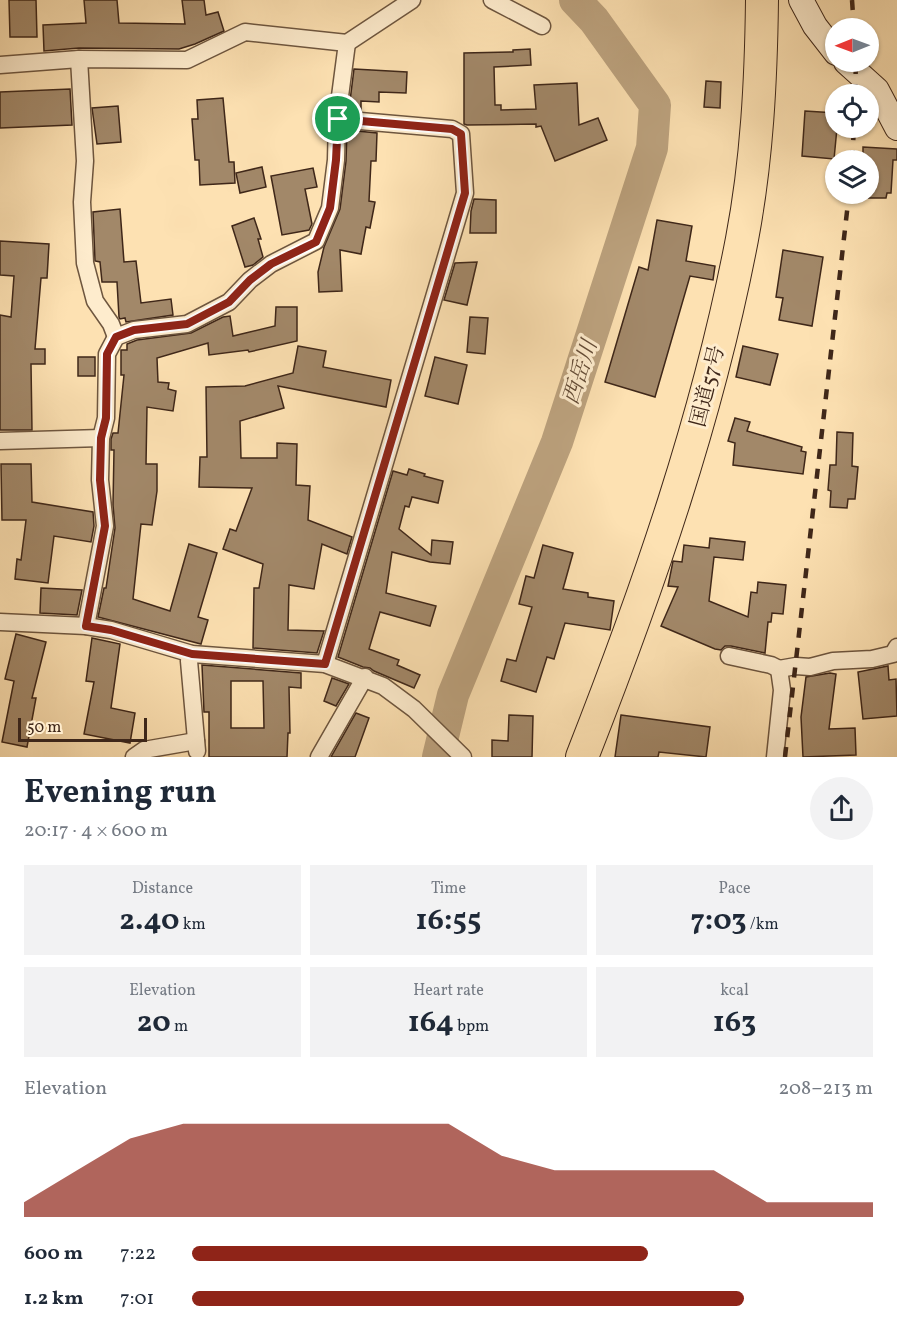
<!DOCTYPE html>
<html lang="en">
<head>
<meta charset="utf-8">
<style>
	body { margin:0; font-family:Vollkorn,"Noto Serif JP",serif; background:#f2f2f3; color:#1f2937; height:100vh; display:flex; flex-direction:column; font-size:22px; white-space:nowrap }
	* { box-sizing:border-box; margin:0 }
	p { font-size:20px; color:#747a83 }
	.icon { flex:none; width:33px; height:33px; fill:none; stroke:currentColor; stroke-width:2; stroke-linecap:round; stroke-linejoin:round }
	.map { position:relative; height:757px; overflow:hidden }
	.drawer { display:flex; flex-direction:column; background:#fff; flex:1 }
	.drawer>* { flex:none }
	.needle { width:39px; rotate:269deg }
	.buttons { position:absolute; left:825px; top:18px; display:grid; gap:12px }
	.buttons a { display:grid; place-items:center; width:54px; height:54px; border-radius:50%; background:#fff; box-shadow:0 2px 4px #0004; font-size:30px }
	.scale { position:absolute; left:18px; bottom:15px; width:129px; box-sizing:border-box; padding-left:6px; border:3px solid #3f2719; border-top:0; font-size:16px; line-height:21px; white-space:nowrap; color:#3f2719; -webkit-text-stroke:4px #feeccd; paint-order:stroke }
	.pin { position:absolute; display:grid; place-items:center; width:51px; height:51px; color:#fff; margin:-26px; border:3px solid #fff; border-radius:50%; box-shadow:0 2px 6px #0007 }
	.round { display:grid; place-items:center; flex:none; width:63px; height:63px; border-radius:32px; background:#f2f2f3 }
	.summary { display:flex; align-items:center; justify-content:space-between; height:102px; padding:0 24px }
	h1 { font-size:33px; font-weight:700; line-height:45px }
	.metrics { display:grid; grid-template-columns:repeat(3,1fr); gap:9px; height:102px; padding:6px 24px }
	.metrics div { display:grid; align-content:center; border-radius:0px; background:#f2f2f3; text-align:center }
	.metrics b { font-size:30px; font-weight:700 }
	.metrics small { font-size:16px; font-weight:400 }
	.metrics p { font-size:16px }
	.chart { height:168px; padding:12px 24px }
	.chart p { display:flex; justify-content:space-between }
	.chart svg { width:100%; height:108px; margin-top:6px; fill:#8f2418; opacity:.7 }
	ul { padding:0 24px; list-style:none; font-size:20px }
	li { display:grid; grid-template-columns:96px 72px 1fr; align-items:center; height:45px }
	li i { height:15px; border-radius:8px; background:#8f2418 }
	.map>svg:first-child { display:block }
	.lines { fill:none; stroke-linecap:round; stroke-linejoin:round }
	.river { stroke:#bca27e; stroke-width:32 }
	.building { fill:#a28869; stroke:#3f2719; stroke-width:1.5; fill-rule:evenodd }
	.street-casing { stroke:#6e563f; stroke-width:19 }
	.secondary-casing { stroke:#3f2719; stroke-width:26 }
	.highway-casing { stroke:#3f2719; stroke-width:34 }
	.street { stroke:#feeccd; stroke-width:16 }
	.secondary { stroke:#feeccd; stroke-width:24 }
	.highway { stroke:#fde1b2; stroke-width:32 }
	.rail { stroke:#3f2719; stroke-width:4.5; stroke-dasharray:10 10; stroke-linecap:butt }
	.route-casing { stroke:#fff; stroke-width:12 }
	.route { stroke:#8f2418; stroke-width:8 }
	.labels { text-anchor:middle; stroke-width:6; stroke-linejoin:round; paint-order:stroke }
	.street-label { font-size:21px; fill:#3f2719; stroke:#feeccd }
	.water-label { font-size:22px; font-style:italic; fill:#644c37; stroke:#feeccd }
</style>
</head>
<body>
<div class="map">
<svg width="897" height="757" viewBox="0 0 897 757">
	<rect width="100%" height="100%" fill="#fde1b2"/>
	<filter id="stains"><feTurbulence type="fractalNoise" baseFrequency=".00333" numOctaves="4"/><feColorMatrix values="0 0 0 0 .2 0 0 0 0 .09 0 0 0 0 .02 0 0 0 .5 -.17"/></filter>
	<radialGradient id="worn" r=".72"><stop offset=".6" stop-color="#630" stop-opacity="0"/><stop offset="1" stop-color="#630" stop-opacity=".3"/></radialGradient>
	<g class="lines">
		<path class="river" d="M438,757l15,-62 104,-253 95,-294 3,-43 -61,-85 -19,-20"/>
	</g>
	<g class="building">
		<path d="M9,0h27l1,37h-27z"/>
		<path d="M84,0h33l2,23 66,1 -3,-24h22l2,15 12,-3 6,19 -29,13 -16,5 -100,-1 -35,3 -1,-26 43,-2z"/>
		<path d="M530,49l1,16 -37,2 1,38h6v5l35,-1 -2,-24 43,-2 2,42 19,-7 9,22 -52,21 -14,-35 -5,1v-3l-69,1 -3,-1v-71l49,-1v-2z"/>
		<path d="M354,69l53,3 -1,21 -27,-1v10l-18,-1v10l-12,-2z"/>
		<path d="M706,81l15,1 -1,26 -16,-1z"/>
		<path d="M70,89l2,36 -72,3v-36z"/>
		<path d="M223,98l6,64h5l1,21 -35,2 -1,-25h-4l-3,-41h6l-1,-19z"/>
		<path d="M118,106l3,36 -24,2 -5,-36z"/>
		<path d="M805,111l31,2 1,15 -3,31 -32,-3z"/>
		<path d="M347,130l30,3 -1,28h-5l-2,40 6,1 -5,26 -4,-1 -5,27 -21,-4 2,41 -23,1 -1,-20 6,-25 16,-38 6,-48z"/>
		<path d="M863,147l34,2v11h-4l-2,33h-4l-1,5h-18v-38h-5z"/>
		<path d="M262,167l4,20 -26,6 -4,-20z"/>
		<path d="M313,168l4,19 -12,2 7,35 -3,6 -27,5 -11,-59z"/>
		<path d="M474,199l22,1v33h-26l1,-22z"/>
		<path d="M120,209l4,53 12,-1 5,42 30,-4 2,16 -47,7 -1,-4 -5,1 -1,-2 -2,-35h-15l-2,-20 -5,-1 -2,-49z"/>
		<path d="M254,218l7,21h-3l5,18 -10,8 -8,2 -13,-41z"/>
		<path d="M657,220l35,6 -6,35 29,5 -2,14 -23,-4 -35,121 -50,-15 34,-115 9,3z"/>
		<path d="M0,241l49,3 -2,34h-6l-6,71h10v15h-14l1,66h-32v-115l11,2 3,-41 -14,-1z"/>
		<path d="M783,250l40,7 -11,69 -33,-6 4,-22 -7,-1z"/>
		<path d="M477,262l-10,43 -23,-5 11,-37z"/>
		<path d="M276,307h21v34l-48,11 -1,-2 -39,5 -1,-12 -51,15 1,24 11,1 -1,6 8,2 -3,20 -26,-4 -1,57h11v27l-5,34 -11,-1 -8,75 37,12 19,-67 28,9 -19,64 10,3 -7,24 -103,-27 6,-29h2l9,-60 -2,-23 1,-55h-3v-11l2,-6h5l6,-58h-3v-25h6v-6l10,-4 54,-7 32,-16 7,-1 3,20 42,-10z"/>
		<path d="M470,317l18,1 -3,36 -18,-2z"/>
		<path d="M298,346l28,5 -3,16 68,13 -5,27 -108,-21 6,22 -44,13 1,37h36v-15l20,1 -1,41 14,1 -2,34 44,17 -5,17 -25,-10 -8,45 -25,-4 -1,45 36,1 -7,22 -64,-5 1,-60h5l4,-24 -40,-15 7,-20 6,2 16,-43 -53,-1 1,-30h7l-1,-70 39,-1 48,-13z"/>
		<path d="M743,346l35,8 -8,31 -34,-8z"/>
		<rect x="78" y="357" width="17" height="19"/>
		<path d="M435,357l32,8 -9,39 -33,-8z"/>
		<path d="M735,418l15,4 -3,9 55,16 -1,4 5,1 -3,22 -70,-9 2,-22 -7,-2z"/>
		<path d="M837,432l16,1 -1,33 6,1 -3,32h-7l-1,9 -17,-1 1,-16 -3,-1 2,-25h6z"/>
		<path d="M1,464h30l1,38 61,10 1,14 -3,16 -37,-6 -6,47 -33,-4 2,-20 4,1 5,-40h-24z"/>
		<path d="M409,469l16,5 -1,2 19,5 -5,22 -26,-6 -3,10 -4,-1 -6,23 32,26 1,-15 21,2 -3,22 -20,-2 -38,-10 -6,41 50,13 -6,20 -50,-14 -11,37 30,11 -2,5 23,10 -6,13 -40,-17 -4,-3 -7,-1 -25,-10 55,-186 14,4z"/>
		<path d="M710,538l35,4 -2,18 -29,-3 -5,44 39,16 3,-25 6,1 1,-11 28,3 -3,29 -11,-1 -1,9h-3l-3,31 -34,-7h-6l-4,4 -6,-1 -54,-23 17,-39 -10,-1 5,-25 9,1 2,-17 25,3z"/>
		<path d="M543,545l30,8 -10,36 25,4v4l26,4 -4,29 -45,-7 -11,36 -7,-2 -11,35 -35,-11 6,-22 9,2 16,-54 -13,-3 7,-28 8,2z"/>
		<path d="M41,588l41,2 -5,25 -37,-2z"/>
		<path d="M16,634l30,8 -14,56h4l-9,49 -25,-5 12,-61 -9,-2z"/>
		<path d="M92,638l28,6 -9,64 24,5 -5,30 -46,-9 10,-52 -8,-1z"/>
		<path d="M202,665l99,8v15l-12,-1 1,46h-2l-1,24h-78v-45h-5zM231,681h32l1,47h-33z"/>
		<path d="M888,666l1,14 7,-1 1,37 -34,3 -5,-47z"/>
		<path d="M830,673l6,1 -7,55 26,-1 1,27 -53,2 -2,-40 5,-40z"/>
		<path d="M332,678l17,6 -13,22 -12,-5z"/>
		<path d="M356,713l13,5 -14,39h-24z"/>
		<path d="M509,715l24,1 -1,41h-40v-17l16,1z"/>
		<path d="M621,715l89,12 -4,30 -47,-5 -1,5h-43z"/>
	</g>
	<g class="lines">
		<g class="street-casing">
			<g id="street">
				<path d="M492,0l50,26"/>
				<path d="M79,59l6,102 -3,41 3,61 10,38 16,23 5,13"/>
				<path d="M0,65l79,-6 108,1 58,-28 102,11 65,-43"/>
				<path d="M0,441l101,-3"/>
				<path d="M0,622l86,4 25,4 81,24 133,10 58,22 31,23 49,48"/>
				<path d="M86,626l19,-100 -5,-46 1,-42 5,-20 1,-64 9,-17 18,-7 53,-6 42,-22 21,-22 21,-16 45,-23 14,-33 6,-48 1,-41 10,-76"/>
				<path d="M192,654l-3,7 8,90"/>
				<path d="M729,656l42,9 8,4"/>
				<path d="M325,664l140,-471 -4,-59 -9,-5 -115,-10"/>
				<path d="M134,757l10,-7 52,-9"/>
				<path d="M319,757l46,-80"/>
				<path d="M775,757l7,-67 -3,-21 17,-3 14,1 23,-6 39,-2 21,-5 4,-7"/>
			</g>
		</g>
		<g class="secondary-casing">
			<g id="secondary">
				<path d="M801,0l14,26 21,27"/>
				<path d="M846,62l31,28 20,38"/>
			</g>
		</g>
		<g class="highway-casing">
			<path id="highway" d="M582,757c66,-168 126,-340 160,-518 15,-79 19,-159 20,-239"/>
		</g>
		<use href="#street" class="street"/>
		<use href="#secondary" class="secondary"/>
		<use href="#highway" class="highway"/>
		<g class="rail">
			<path d="M852,0l2,28"/>
			<path d="M855,94l1,-32"/>
			<path d="M852,160l2,-32"/>
			<path d="M785,757l64,-563"/>
		</g>
	</g>
	<g class="lines">
		<g class="route-casing">
			<path id="route" d="M338,119l114,10 9,5 4,59 -140,471 -133,-10 -81,-24 -25,-4 19,-100 -5,-46 1,-42 5,-20 1,-64 9,-17 18,-7 53,-6 42,-22 21,-22 21,-16 45,-22 14,-34 6,-48z"/>
		</g>
		<use href="#route" class="route"/>
	</g>
	<g class="labels">
		<g class="street-label">
			<text transform="translate(707 386) rotate(-76)" y="7">国道57号</text>
		</g>
		<g class="water-label">
			<text transform="translate(579 372) rotate(-72)" y="8">西岳川</text>
		</g>
	</g>
	<rect width="100%" height="100%" filter="url(#stains)"/>
	<rect width="100%" height="100%" fill="url(#worn)"/>
</svg>
<div class="buttons">
<a><svg class="needle" viewBox="-14 -14 28 28"><path d="M0-13l5 13h-10z" fill="#e53935"/><path d="M0 13l5-13h-10z" fill="#747a83"/></svg></a>
<a><svg class="icon" aria-label="locate" viewBox="0 0 24 24"><circle cx="12" cy="12" r="6"/><path d="M12 2v4M12 18v4M2 12h4M18 12h4"/></svg></a>
<a><svg class="icon" aria-label="layers" viewBox="0 0 24 24"><path d="M12 4l9 5-9 5-9-5zM3 14l9 5 9-5"/></svg></a>
</div>
<div class="scale">50 m</div>
<div class="pin" style="left:338px;top:119px;background:#1e9e55"><svg class="icon" aria-label="arrive" viewBox="0 0 24 24"><path d="M6 21V4h12l-3 4 3 4H6"/></svg></div>
</div>
<section class="drawer">
<div class="summary"><div><h1>Evening run</h1><p>20:17 · 4 × 600 m</p></div><a class="round"><svg class="icon" aria-label="share" viewBox="0 0 24 24"><path d="M12 15V3M7 8l5-5 5 5M5 13v7h14v-7"/></svg></a></div>
<div class="metrics">
<div><p>Distance</p><b>2.40<small> km</small></b></div>
<div><p>Time</p><b>16:55</b></div>
<div><p>Pace</p><b>7:03<small> /km</small></b></div>
</div>
<div class="metrics">
<div><p>Elevation</p><b>20<small> m</small></b></div>
<div><p>Heart rate</p><b>164<small> bpm</small></b></div>
<div><p>kcal</p><b>163</b></div>
</div>
<div class="chart"><p><span>Elevation</span>208–213 m</p>
<svg viewBox="0 0 160 44" preserveAspectRatio="none"><path d="M0 44V38L10 25L20 12L30 6L40 6L50 6L60 6L70 6L80 6L90 19L100 25L110 25L120 25L130 25L140 38L150 38L160 38V44z"/></svg>
</div>
<ul>
<li><b>600 m</b>7:22<i style="width:67%"></i></li>
<li><b>1.2 km</b>7:01<i style="width:81%"></i></li>
</ul>
</section>
</body>
</html>
